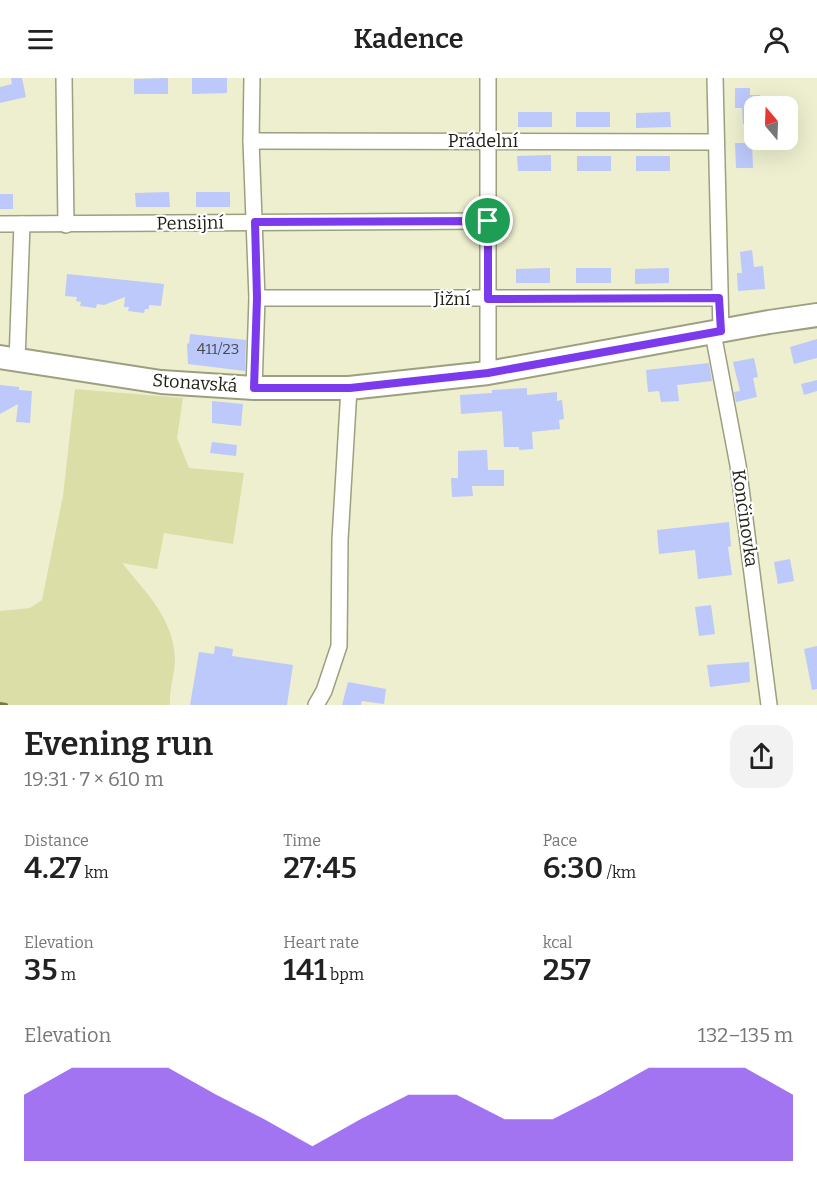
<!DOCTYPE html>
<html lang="en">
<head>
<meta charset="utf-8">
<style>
	body { margin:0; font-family:Bitter,serif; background:#f2f2f2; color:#222; height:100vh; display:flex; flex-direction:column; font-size:22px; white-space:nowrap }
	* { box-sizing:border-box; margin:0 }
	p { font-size:20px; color:#767676 }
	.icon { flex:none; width:33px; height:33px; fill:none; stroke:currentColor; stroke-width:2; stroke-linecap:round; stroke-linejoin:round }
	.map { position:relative; height:627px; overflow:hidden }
	.details { display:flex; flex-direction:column; background:#fff; flex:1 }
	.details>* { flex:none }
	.needle { width:39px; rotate:341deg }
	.buttons { position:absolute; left:744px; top:18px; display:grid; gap:12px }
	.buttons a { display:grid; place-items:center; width:54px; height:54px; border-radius:12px; background:#fff; box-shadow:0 6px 24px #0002; font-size:30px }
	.pin { position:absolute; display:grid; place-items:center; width:51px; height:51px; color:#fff; margin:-26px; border:3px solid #fff; border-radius:50%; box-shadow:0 2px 6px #0007 }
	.round { display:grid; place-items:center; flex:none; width:63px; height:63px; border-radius:18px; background:#f2f2f2 }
	.headline { display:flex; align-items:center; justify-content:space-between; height:102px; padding:0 24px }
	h1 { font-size:33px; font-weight:600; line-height:45px }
	.metrics { display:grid; grid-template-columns:repeat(3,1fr); gap:9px; height:102px; padding:6px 24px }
	.metrics div { display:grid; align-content:center }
	.metrics b { font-size:30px; font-weight:600 }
	.metrics small { font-size:16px; font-weight:400 }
	.metrics p { font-size:16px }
	.chart { height:168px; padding:12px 24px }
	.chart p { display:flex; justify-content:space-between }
	.chart svg { width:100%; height:108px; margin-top:6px; fill:#7c3aed; opacity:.7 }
	header { display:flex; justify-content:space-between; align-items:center; height:78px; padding:0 24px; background:#fff; font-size:27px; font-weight:600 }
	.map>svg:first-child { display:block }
	.green { fill:#dbdea7 }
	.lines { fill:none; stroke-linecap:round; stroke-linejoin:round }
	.stream { stroke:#767845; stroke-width:4 }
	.building { fill:#bdc8fb }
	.minor-casing { stroke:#9d9f81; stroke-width:18 }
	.secondary-casing { stroke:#9d9f81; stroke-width:26 }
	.minor { stroke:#fff; stroke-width:15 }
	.secondary { stroke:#fff; stroke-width:22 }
	.route-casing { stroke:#fff; stroke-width:12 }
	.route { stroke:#7c3aed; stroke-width:8 }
	.labels { text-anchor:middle; stroke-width:4.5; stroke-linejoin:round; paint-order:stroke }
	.number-label { font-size:15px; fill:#46494d }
	.street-label { font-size:18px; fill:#1e1f13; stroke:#fff }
</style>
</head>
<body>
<header><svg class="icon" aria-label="menu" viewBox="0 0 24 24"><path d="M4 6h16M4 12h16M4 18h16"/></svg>Kadence<svg class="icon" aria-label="person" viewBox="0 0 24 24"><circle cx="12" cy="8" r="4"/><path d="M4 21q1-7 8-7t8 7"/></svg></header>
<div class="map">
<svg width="817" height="627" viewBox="0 0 817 627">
	<rect width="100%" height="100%" fill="#edefcf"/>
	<path class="green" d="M75,311l108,9 -6,40 12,30 55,5 -11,71 -69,-11 -7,36 -35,-6c24,30 51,54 53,96 0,15 -6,30 -5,46h-170v-94l30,-3 12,-8 21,-104z"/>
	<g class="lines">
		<path class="stream" d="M0,626l6,1"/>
	</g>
	<g class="building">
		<path d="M11,0h11l4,19 -26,6v-16l12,-3z"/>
		<path d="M168,0v16h-34v-15z"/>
		<path d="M192,0h35v15l-35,1z"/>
		<path d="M735,10h15v7h10v11h-6v18h-11l-1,-16h-7z"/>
		<rect x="518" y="34" width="34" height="15"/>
		<rect x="576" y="34" width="34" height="15"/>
		<path d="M670,34l1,15 -35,1v-15z"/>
		<path d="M735,65h17l1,25h-17z"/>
		<path d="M551,77v16h-33l-1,-15z"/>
		<rect x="577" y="78" width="34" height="15"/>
		<rect x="636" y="78" width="34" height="15"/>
		<path d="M169,114l1,15h-34l-1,-14z"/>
		<rect x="196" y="114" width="34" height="15"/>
		<rect x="0" y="116" width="13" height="15"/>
		<path d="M752,172l2,17 9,-1 2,23 -27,2 -1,-18h5l-2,-21z"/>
		<path d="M550,190v15h-34v-14z"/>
		<rect x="576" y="190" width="35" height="15"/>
		<path d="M669,190v15l-34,1v-15z"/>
		<path d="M67,196l97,10 -3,22 -12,-1v4h-4l-1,4 -16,-2 1,-4h-5l1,-10 -21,8 -7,-1 -1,4 -16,-2 1,-4 -5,-1 1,-4 -12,-1z"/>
		<path d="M190,256l56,6 -1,31 -57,-7 -1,-21 2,1z"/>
		<path d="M817,261v19l-23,6 -4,-17z"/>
		<path d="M754,280l4,19 -5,1 4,19 -21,5 -2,-10 6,-1 -7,-29z"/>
		<path d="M709,285l3,18 -35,4 2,16 -18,1 -2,-11 -11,1 -2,-22z"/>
		<path d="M817,302v11l-13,4 -3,-11z"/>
		<path d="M0,307l19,2v3l13,1 -2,32 -14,-1 2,-18 -18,10z"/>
		<path d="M527,310v7l30,-3v9l5,-1 2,19 -5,1 1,9 -28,3 1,17 -14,1v-3h-15l-2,-36 -41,3 -1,-19 32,-2v-3z"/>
		<path d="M212,323l31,3 -2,22 -29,-3z"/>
		<path d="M212,364l25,3 -1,11 -26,-3z"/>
		<path d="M487,372l1,20h16v16h-32l1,10 -21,1 -1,-19h7v-27z"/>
		<path d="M729,444l2,24 -3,1 4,28 -34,4 -3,-29 -36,4 -2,-24z"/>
		<path d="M790,481l4,22 -16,3 -4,-22z"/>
		<path d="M711,527l4,29 -16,2 -4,-29z"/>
		<path d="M215,568l18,3 -1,7 61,9 -6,40h-97l9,-53 15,2z"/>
		<path d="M817,568v43l-5,1 -8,-41z"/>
		<path d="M749,584l1,20 -40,5 -3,-22z"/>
		<path d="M348,604l38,7 -2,15 -22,-3 -1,4h-19z"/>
	</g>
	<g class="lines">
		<g class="minor-casing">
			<g id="minor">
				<path d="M64,0l2,147"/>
				<path d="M252,0l-1,63 6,157 -3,90"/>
				<path d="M715,0l6,253"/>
				<path d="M251,63l464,1"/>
				<path d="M0,146l488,-3"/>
				<path d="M257,220h462"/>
				<path d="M713,255l25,132 31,240"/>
				<path d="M17,283l5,-137"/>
				<path d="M488,295v-295"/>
				<path d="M316,627l8,-14 15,-45 1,-106 9,-152"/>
			</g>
		</g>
		<g class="secondary-casing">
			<path id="secondary" d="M0,279l161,25 93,6h95l139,-15 281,-51 48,-7"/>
		</g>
		<use href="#minor" class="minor"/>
		<use href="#secondary" class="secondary"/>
	</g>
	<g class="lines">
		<g class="route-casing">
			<path id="route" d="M488,143v78l231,-1 2,33 -233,42 -138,15h-96l3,-90 -2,-76z"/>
		</g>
		<use href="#route" class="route"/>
	</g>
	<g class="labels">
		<g class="number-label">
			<text x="218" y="276">411/23</text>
		</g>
		<g class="street-label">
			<text x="483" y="69">Prádelní</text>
			<text transform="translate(190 145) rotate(-1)" y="6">Pensijní</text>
			<text x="452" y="227">Jižní</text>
			<text transform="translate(195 305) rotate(4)" y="6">Stonavská</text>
			<text transform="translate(745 440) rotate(82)" y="6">Končinovka</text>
		</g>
	</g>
</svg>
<div class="buttons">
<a><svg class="needle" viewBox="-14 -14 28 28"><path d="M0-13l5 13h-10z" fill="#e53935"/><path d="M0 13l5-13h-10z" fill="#767676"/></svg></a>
</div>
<div class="pin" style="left:488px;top:143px;background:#1e9e55"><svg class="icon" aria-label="arrive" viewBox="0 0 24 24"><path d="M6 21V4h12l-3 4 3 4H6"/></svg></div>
</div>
<section class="details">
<div class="headline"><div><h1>Evening run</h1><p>19:31 · 7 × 610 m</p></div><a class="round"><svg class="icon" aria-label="share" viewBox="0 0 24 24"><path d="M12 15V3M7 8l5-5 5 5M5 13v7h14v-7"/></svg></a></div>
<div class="metrics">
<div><p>Distance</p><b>4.27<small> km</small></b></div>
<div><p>Time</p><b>27:45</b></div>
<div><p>Pace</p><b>6:30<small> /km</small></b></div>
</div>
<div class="metrics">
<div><p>Elevation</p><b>35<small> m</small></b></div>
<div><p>Heart rate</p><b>141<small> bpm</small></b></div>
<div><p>kcal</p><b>257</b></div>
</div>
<div class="chart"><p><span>Elevation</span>132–135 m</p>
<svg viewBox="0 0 160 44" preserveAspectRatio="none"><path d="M0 44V17L10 6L20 6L30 6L40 17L50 27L60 38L70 27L80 17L90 17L100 27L110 27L120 17L130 6L140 6L150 6L160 17V44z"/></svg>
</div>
</section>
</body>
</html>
